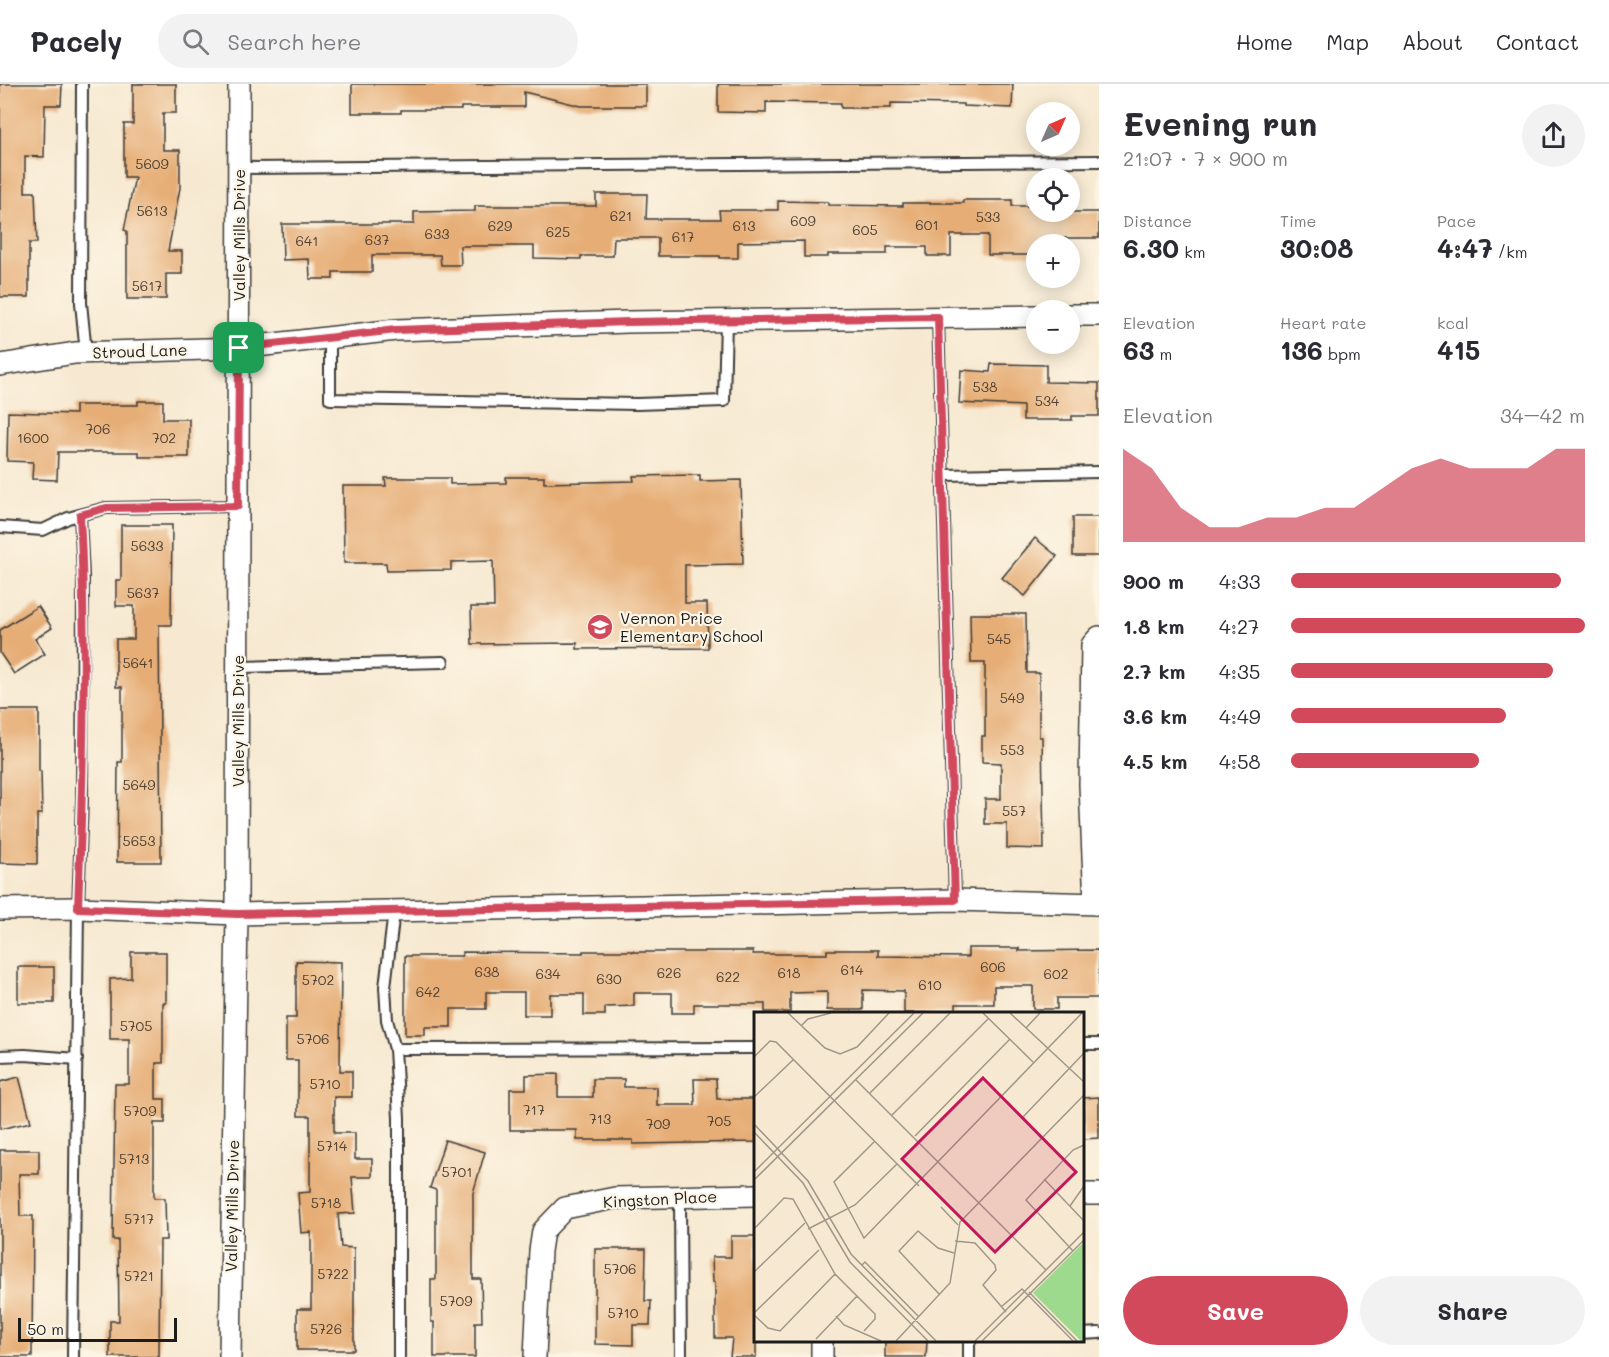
<!DOCTYPE html>
<html lang="en">
<head>
<meta charset="utf-8">
<style>
	body { margin:0; font-family:Mali,sans-serif; background:#f2f2f3; color:#2b2b33; height:100vh; display:flex; flex-direction:column; font-size:22px; white-space:nowrap }
	* { box-sizing:border-box; margin:0 }
	p { font-size:20px; color:#7c7c81 }
	.icon { flex:none; width:33px; height:33px; fill:none; stroke:currentColor; stroke-width:2; stroke-linecap:round; stroke-linejoin:round }
	.map { position:relative; flex:1; overflow:hidden }
	.sheet { display:flex; flex-direction:column; background:#fff; width:510px }
	.sheet>* { flex:none }
	.needle { width:39px; rotate:45deg }
	.fabs { position:absolute; left:1026px; top:18px; display:grid; gap:12px }
	.fabs a { display:grid; place-items:center; width:54px; height:54px; border-radius:50%; background:#fff; box-shadow:0 3px 15px #0003; font-size:30px }
	.scale { position:absolute; left:18px; bottom:15px; width:159px; box-sizing:border-box; padding-left:6px; border:3px solid #1c1c1c; border-top:0; font-size:16px; line-height:21px; white-space:nowrap; color:#1c1c1c; -webkit-text-stroke:4px #fcf5e5; paint-order:stroke }
	.pin { position:absolute; display:grid; place-items:center; width:51px; height:51px; color:#fff; margin:-26px; border-radius:12px; box-shadow:0 3px 9px #0006 }
	.round { display:grid; place-items:center; flex:none; width:63px; height:63px; border-radius:32px; background:#f2f2f3 }
	.summary { display:flex; align-items:center; justify-content:space-between; height:102px; padding:0 24px }
	h1 { font-size:33px; font-weight:700; line-height:45px }
	.stats { display:grid; grid-template-columns:repeat(3,1fr); gap:9px; height:102px; padding:6px 24px }
	.stats div { display:grid; align-content:center }
	.stats b { font-size:26px; font-weight:700 }
	.stats small { font-size:16px; font-weight:400 }
	.stats p { font-size:16px }
	.chart { height:168px; padding:12px 24px }
	.chart p { display:flex; justify-content:space-between }
	.chart svg { width:100%; height:108px; margin-top:6px; fill:#d1495b; opacity:.7 }
	.button { display:flex; gap:12px; margin-top:auto; padding:12px 24px }
	.button a { flex:1; height:69px; border-radius:36px; background:#d1495b; color:#fff; font-size:24px; font-weight:700; line-height:69px; text-align:center }
	.button a+a { background:#f2f2f3; color:#2b2b33 }
	ul { padding:0 24px; list-style:none; font-size:20px }
	li { display:grid; grid-template-columns:96px 72px 1fr; align-items:center; height:45px }
	li i { height:15px; border-radius:8px; background:#d1495b }
	header { display:flex; align-items:center; gap:36px; box-sizing:border-box; height:84px; padding:0 30px; background:#fff; border-bottom:2px solid #e1e1e2 }
	header strong { font-size:28px }
	nav { display:flex; gap:33px; margin-inline-start:auto; font-size:21px }
	.search { width:420px; height:54px; background:#f2f2f3; display:flex; align-items:center; gap:15px; box-sizing:border-box; padding:0 21px; border-radius:33px; color:#7c7c81; font-size:22px }
	main { display:flex; flex:1; min-height:0 }
	.map>svg:first-child { display:block }
	.building { fill:#e6ad76 }
	.lines { fill:none; stroke-linecap:round; stroke-linejoin:round }
	.service-casing { stroke:#3d3b37; stroke-width:14 }
	.minor-casing { stroke:#3d3b37; stroke-width:24 }
	.service { stroke:#fff; stroke-width:10 }
	.minor { stroke:#fff; stroke-width:21 }
	.route-casing { stroke:#fff; stroke-width:12 }
	.route { stroke:#d1495b; stroke-width:8 }
	.labels { text-anchor:middle; stroke-width:4.5; stroke-linejoin:round; paint-order:stroke }
	.number-label { font-size:14px; fill:#4e4032 }
	.street-label { font-size:16px; fill:#1c1c1c; stroke:#fcf5e5 }
	.poi-label { font-size:16px; fill:#1c1c1c; stroke:#fcf5e5; text-anchor:start }
	.inset-road { fill:none; stroke:#9f9789; stroke-width:1.5 }
	.view { fill:#c2185b; fill-opacity:0.15; stroke:#c2185b; stroke-width:3 }
	.inset-edge { fill:none; stroke:#1c1c1c; stroke-width:3 }
</style>
</head>
<body>
<header>
<strong>Pacely</strong>
<div class="search"><svg class="icon" aria-label="search" viewBox="0 0 24 24"><circle cx="10" cy="10" r="6"/><path d="M15 15l6 6"/></svg>Search here</div>
<nav><a>Home</a><a>Map</a><a>About</a><a>Contact</a></nav>
</header>
<main>
<div class="map">
<svg width="1099" height="1273" viewBox="0 0 1099 1273">
	<rect width="100%" height="100%" fill="#fcf5e5"/>
	<filter id="ink" filterUnits="userSpaceOnUse"><feTurbulence type="fractalNoise" baseFrequency=".0167" numOctaves="2"/><feDisplacementMap in="SourceGraphic" scale="12" xChannelSelector="R" yChannelSelector="G"/><feConvolveMatrix kernelMatrix="1 2 1 2 8 2 1 2 1" color-interpolation-filters="sRGB"/></filter>
	<filter id="wash" filterUnits="userSpaceOnUse"><feTurbulence type="fractalNoise" baseFrequency=".008" numOctaves="4" result="noise"/><feDisplacementMap in="SourceGraphic" scale="24" xChannelSelector="R" yChannelSelector="G"/><feGaussianBlur stdDeviation="1.35" result="paint"/><feColorMatrix in="noise" values="0 0 0 0 0 0 0 0 0 0 0 0 0 0 0 0 0 1.4 0 .05"/><feComposite in="paint" operator="in"/></filter>
	<g filter="url(#wash)">
		<rect width="100%" height="100%" fill="#f7e9d1"/>
		<g id="blocks">
			<g class="building">
				<path d="M0,0h62l-1,21h-16l-1,52 -19,-1v36h10l2,51h-8v54h-29z"/>
				<path d="M133,0h43v29h-13v37h17v38l-12,63h14v23h-16v25h-39v-68l-3,-1 11,-53h-11v-53h9z"/>
				<path d="M352,0h294v22h-65l-57,-14v15h-63v3h-60v3h-49z"/>
				<path d="M718,0h295l-1,24 -49,-2v-2l-72,-1v5h-50v-5l-75,-1v11l-48,-1z"/>
				<path d="M596,110h51l-1,25h74l-1,-9h59v-9l50,1v3l75,1v-3h60v-3h49v6h24v6h63v26h-57v6h-6v11h-48v-20h-37v21h-24v-9h-40v7h-59v3h-24v-16l-66,1v16h-18v-2h-62v-18h-44l-1,18h-32v3l-47,-1v-12h-74l1,19h-20l-1,-10h-68v17h-39v7h-23l-1,-20 -26,1 -1,-36h132v-12l61,-1v-5h121z"/>
				<path d="M991,280l55,1v17l53,1v33h-27v4h-49v-14l-64,-3 2,-33 29,2z"/>
				<path d="M138,317h25v18h26v38h-50v-5h-81l-1,28 -25,-1 1,-17 -26,-1 1,-49 67,2v-9h63z"/>
				<path d="M700,391v6l41,-1 2,84 -58,1v38h22l1,45 -131,1v-6l-105,1 -1,-37h23l-1,-46 -42,1v8l-64,1 -1,-8h-42l-1,-77h43l-1,-8h65v6l56,-1v-6h38v6l90,-2 -1,-5z"/>
				<rect x="1073" y="433" width="26" height="39"/>
				<path d="M121,441h51l-1,100h-12l2,237h-44l1,-100h4v-75h-6v-48h18v-33h-18v-26h5z"/>
				<path d="M1035,454l22,18 -32,40 -23,-18z"/>
				<path d="M38,522l14,22 -17,11 10,15 -31,20 -14,-21v-23z"/>
				<path d="M970,530h56l1,59h12v64h3l2,112 -37,-1v-24h-22v-25h16v-36l-19,-1v-26h3v-73h-14z"/>
				<path d="M0,626h39v61h2l1,43h-5v50l-37,-1z"/>
				<path d="M968,864h51v3l80,-1v48h-42v11h-24v-23h-39v18h-38v9h-52v-22l-41,-1v20h-36v-18l-37,1v19h-25v-8h-71v9h-22v-20h-38v13l-29,1v8h-21v-21h-34v21h-26v-23h-38v17h-35v18h-26v8h-20v-79h57v-4l121,1v-2h50v1h71v-1h49v3h74v-4h51v6l90,1z"/>
				<path d="M131,868h35v51h-3v60h-7v36h9v24h-11v75h11l1,42h-6l-1,117h-49v-36h9l-1,-81h-5l2,-156h14v-45h-19v-60l21,-1z"/>
				<path d="M296,877l45,1 -1,109h12v26h-18v36h21v26h17v18h-20l3,36 -17,1 3,33 13,1v102h-57v-41h14v-77l-10,1 -3,-40 12,-1v-76h-12v-56h-12v-42h10z"/>
				<rect x="18" y="883" width="36" height="36"/>
				<path d="M558,990v23h35v-18h31v8h33v18h38l-1,-26h22l1,20h39v43l-123,2v-4h-56v-10h-67v-41h16v-14z"/>
				<path d="M19,993l12,45 -31,7v-47z"/>
				<path d="M1099,1013v41l-16,1v-41z"/>
				<path d="M445,1056l40,12 -12,41v86h8l1,43h-7v35h-41v-35h-3v-43h5v-89l-6,-2z"/>
				<path d="M0,1066h39v24h-20l1,42h13l-1,141h-32z"/>
				<path d="M731,1152h25v121h-26l2,-19h-17v-56h-2l-1,-25h19z"/>
				<path d="M595,1165h51l-1,52h6l-1,24h-17v20l-38,-1z"/>
				<path d="M885,1257h42l-1,16h-41z"/>
			</g>
		</g>
	</g>
	<g filter="url(#ink)">
		<use href="#blocks" fill-opacity="0" stroke="#3d3b37" stroke-width="1.5"/>
		<g class="lines">
			<g class="service-casing">
				<g id="service">
					<path d="M82,0l-1,219 5,50"/>
					<path d="M239,84l860,-7"/>
					<path d="M938,233l17,583"/>
					<path d="M330,254v61l307,5 87,-3 2,-81"/>
					<path d="M943,391l156,-3"/>
					<path d="M0,443l43,3 25,-12 38,-10 132,-2"/>
					<path d="M238,583l205,-5"/>
					<path d="M394,827l-9,76 2,33 8,29 4,69v239"/>
					<path d="M1082,960h17"/>
					<path d="M395,965l361,-1"/>
					<path d="M0,972l25,-1 52,4"/>
					<path d="M680,1113l1,160"/>
					<path d="M1082,1250l17,-1"/>
					<path d="M73,1273l5,-449 4,-108 1,-224 -3,-61"/>
					<path d="M969,1273v-16l2,-1"/>
				</g>
			</g>
			<g class="minor-casing">
				<g id="minor">
					<path d="M1070,231h29"/>
					<path d="M0,281l75,-12 164,-5 157,-18 232,-8 408,-6"/>
					<path d="M1095,820l-5,-119 2,-140 7,-8"/>
					<path d="M0,825l78,-1 159,6 718,-14 144,4"/>
					<path d="M1082,1110h17"/>
					<path d="M822,1256v17"/>
					<path d="M230,1273l7,-443 2,-830"/>
					<path d="M535,1273l5,-106 3,-20 22,-23 50,-10 141,-3"/>
				</g>
			</g>
			<use href="#service" class="service"/>
			<use href="#minor" class="minor"/>
		</g>
	</g>
	<g class="lines" filter="url(#ink)">
		<g class="route-casing">
			<path id="route" d="M938,233l17,583 -718,14 -159,-6c5,-131 9,-262 2,-393l26,-7 132,-2 1,-158 157,-18 232,-8z"/>
		</g>
		<use href="#route" class="route"/>
	</g>
	<defs>
		<g id="school-disc" transform="scale(1.35)"><circle r="9.5" fill="#d1495b" stroke="#fcf5e5"/><path d="M0-5L7-2L0 1L-7-2ZM-4 1L0 2.5L4 1V4Q0 6-4 4Z" fill="#fff"/></g>
	</defs>
	<g fill-rule="evenodd">
		<use href="#school-disc" x="600" y="543"/>
	</g>
	<g class="labels">
		<g class="number-label">
			<text x="152" y="85">5609</text>
			<text x="152" y="132">5613</text>
			<text x="621" y="137">621</text>
			<text x="988" y="138">533</text>
			<text x="803" y="142">609</text>
			<text x="927" y="146">601</text>
			<text x="500" y="147">629</text>
			<text x="744" y="147">613</text>
			<text x="865" y="151">605</text>
			<text x="558" y="153">625</text>
			<text x="437" y="155">633</text>
			<text x="683" y="158">617</text>
			<text x="377" y="161">637</text>
			<text x="307" y="162">641</text>
			<text x="147" y="207">5617</text>
			<text x="985" y="308">538</text>
			<text x="1047" y="322">534</text>
			<text x="98" y="350">706</text>
			<text x="33" y="359">1600</text>
			<text x="164" y="359">702</text>
			<text x="147" y="467">5633</text>
			<text x="143" y="514">5637</text>
			<text x="999" y="560">545</text>
			<text x="138" y="584">5641</text>
			<text x="1012" y="619">549</text>
			<text x="1012" y="671">553</text>
			<text x="139" y="706">5649</text>
			<text x="1014" y="732">557</text>
			<text x="139" y="762">5653</text>
			<text x="993" y="888">606</text>
			<text x="852" y="891">614</text>
			<text x="487" y="893">638</text>
			<text x="669" y="894">626</text>
			<text x="789" y="894">618</text>
			<text x="548" y="895">634</text>
			<text x="1056" y="895">602</text>
			<text x="728" y="898">622</text>
			<text x="609" y="900">630</text>
			<text x="318" y="901">5702</text>
			<text x="930" y="906">610</text>
			<text x="428" y="913">642</text>
			<text x="136" y="947">5705</text>
			<text x="313" y="960">5706</text>
			<text x="325" y="1005">5710</text>
			<text x="534" y="1031">717</text>
			<text x="140" y="1032">5709</text>
			<text x="600" y="1040">713</text>
			<text x="719" y="1042">705</text>
			<text x="658" y="1045">709</text>
			<text x="332" y="1067">5714</text>
			<text x="134" y="1080">5713</text>
			<text x="457" y="1093">5701</text>
			<text x="326" y="1124">5718</text>
			<text x="139" y="1140">5717</text>
			<text x="620" y="1190">5706</text>
			<text x="333" y="1195">5722</text>
			<text x="139" y="1197">5721</text>
			<text x="456" y="1222">5709</text>
			<text x="623" y="1234">5710</text>
			<text x="326" y="1250">5726</text>
		</g>
		<g class="street-label">
			<text transform="translate(239 151) rotate(-90)" y="6">Valley Mills Drive</text>
			<text transform="translate(140 267) rotate(-2)" y="6">Stroud Lane</text>
			<text transform="translate(238 637) rotate(-90)" y="6">Valley Mills Drive</text>
			<text transform="translate(660 1115) rotate(-3)" y="6">Kingston Place</text>
			<text transform="translate(232 1122) rotate(-89)" y="6">Valley Mills Drive</text>
		</g>
		<g class="poi-label">
			<text x="620" y="540">Vernon Price<tspan x="620" dy="18">Elementary School</tspan></text>
		</g>
	</g>
	<g transform="translate(754 928)">
		<rect width="330" height="330" fill="#f7e9d1"/>
		<path d="M330,230v99h-3l-48,-48z" fill="#9eda8e"/>
		<path class="inset-road" d="M34,1l37,35 15,6 17,-7 32,-34M229,1l50,49M256,1l74,69M48,13l6,-6 23,-6M272,16l14,-15M0,45l16,-16 6,1 143,144M101,67l191,191M116,81l80,-80M0,85l39,-37M138,103l97,-97M0,112l54,57 43,73 85,87M0,120l49,51 47,79 78,79M161,124l95,-97M288,127l-19,-22 61,-64M120,130l-40,40 30,56 218,-225M0,160l160,-159M290,167l40,42M0,168l169,-167M316,194l14,-20M187,195l17,18M0,217l30,-31 9,1 42,75 40,40v5l-11,12M54,217l47,-24 42,-41M201,229l20,2 20,22 1,5 -13,15 23,27M319,239l-47,-51 47,-50 11,-5M108,253l3,-3 54,55M0,260l51,-49M275,280l48,49M186,283l-41,-44 19,-20 20,17 16,5M247,295l21,-18 51,52M0,301l65,-63M0,303l14,13 12,3 55,-57M82,304l8,9 37,16M62,327l41,-43M142,329l54,-58 10,-61 124,-127M221,329l109,-109M228,329l102,-101"/>
		<path class="view" d="M229,66l93,94 -81,80 -93,-93z"/>
		<rect width="330" height="330" class="inset-edge"/>
	</g>
</svg>
<div class="fabs">
<a><svg class="needle" viewBox="-14 -14 28 28"><path d="M0-13l5 13h-10z" fill="#e53935"/><path d="M0 13l5-13h-10z" fill="#7c7c81"/></svg></a>
<a><svg class="icon" aria-label="locate" viewBox="0 0 24 24"><circle cx="12" cy="12" r="6"/><path d="M12 2v4M12 18v4M2 12h4M18 12h4"/></svg></a>
<a>+</a>
<a>−</a>
</div>
<div class="scale">50 m</div>
<div class="pin" style="left:239px;top:264px;background:#1e9e55"><svg class="icon" aria-label="arrive" viewBox="0 0 24 24"><path d="M6 21V4h12l-3 4 3 4H6"/></svg></div>
</div>
<section class="sheet">
<div class="summary"><div><h1>Evening run</h1><p>21:07 · 7 × 900 m</p></div><a class="round"><svg class="icon" aria-label="share" viewBox="0 0 24 24"><path d="M12 15V3M7 8l5-5 5 5M5 13v7h14v-7"/></svg></a></div>
<div class="stats">
<div><p>Distance</p><b>6.30<small> km</small></b></div>
<div><p>Time</p><b>30:08</b></div>
<div><p>Pace</p><b>4:47<small> /km</small></b></div>
</div>
<div class="stats">
<div><p>Elevation</p><b>63<small> m</small></b></div>
<div><p>Heart rate</p><b>136<small> bpm</small></b></div>
<div><p>kcal</p><b>415</b></div>
</div>
<div class="chart"><p><span>Elevation</span>34–42 m</p>
<svg viewBox="0 0 160 44" preserveAspectRatio="none"><path d="M0 44V6L10 14L20 30L30 38L40 38L50 34L60 34L70 30L80 30L90 22L100 14L110 10L120 14L130 14L140 14L150 6L160 6V44z"/></svg>
</div>
<ul>
<li><b>900 m</b>4:33<i style="width:92%"></i></li>
<li><b>1.8 km</b>4:27<i style="width:100%"></i></li>
<li><b>2.7 km</b>4:35<i style="width:89%"></i></li>
<li><b>3.6 km</b>4:49<i style="width:73%"></i></li>
<li><b>4.5 km</b>4:58<i style="width:64%"></i></li>
</ul>
<div class="button"><a>Save</a><a>Share</a></div>
</section>
</main>
</body>
</html>
